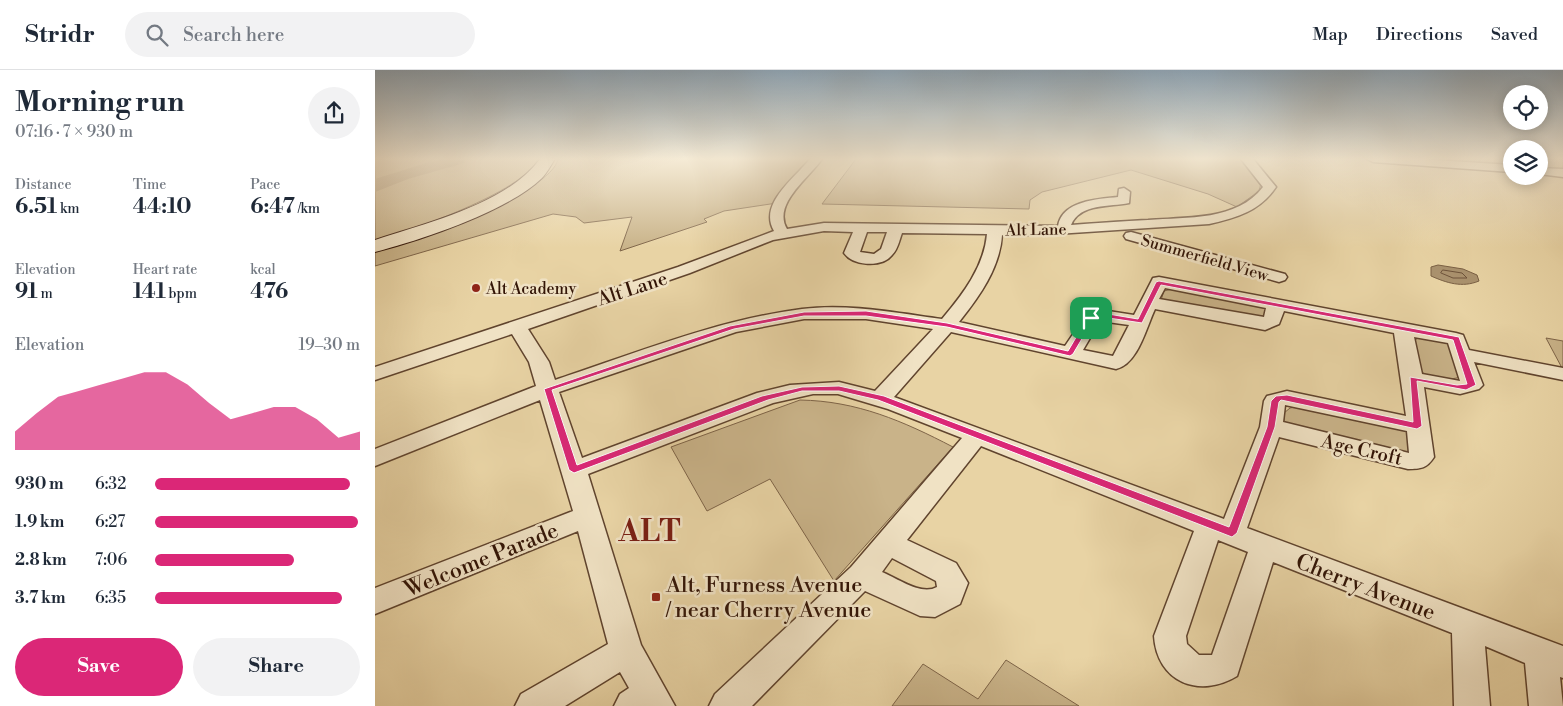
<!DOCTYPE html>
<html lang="en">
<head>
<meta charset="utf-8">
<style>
	body { margin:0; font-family:"Libre Bodoni",serif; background:#f2f2f3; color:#1f2937; height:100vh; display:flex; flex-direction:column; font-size:19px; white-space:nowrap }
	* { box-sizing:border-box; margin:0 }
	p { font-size:16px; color:#747a83 }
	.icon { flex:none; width:28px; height:28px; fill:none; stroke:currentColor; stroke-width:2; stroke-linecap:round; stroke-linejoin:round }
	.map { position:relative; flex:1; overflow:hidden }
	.drawer { display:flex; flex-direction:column; background:#fff; width:375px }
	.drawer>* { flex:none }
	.tools { position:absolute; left:1128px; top:15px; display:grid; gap:10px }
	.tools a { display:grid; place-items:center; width:45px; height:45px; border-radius:50%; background:#fff; box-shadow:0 2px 12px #0003; font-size:25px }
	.pin { position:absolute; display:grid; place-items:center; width:42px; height:42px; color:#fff; margin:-21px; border-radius:10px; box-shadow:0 2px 8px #0006 }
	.round { display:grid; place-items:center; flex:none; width:52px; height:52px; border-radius:26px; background:#f2f2f3 }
	.headline { display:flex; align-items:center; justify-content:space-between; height:85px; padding:0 15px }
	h1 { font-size:28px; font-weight:700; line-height:38px }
	.figures { display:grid; grid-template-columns:repeat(3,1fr); gap:8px; height:85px; padding:5px 15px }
	.figures div { display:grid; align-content:center }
	.figures b { font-size:21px; font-weight:700 }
	.figures small { font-size:14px; font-weight:400 }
	.figures p { font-size:14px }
	.chart { height:140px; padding:10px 15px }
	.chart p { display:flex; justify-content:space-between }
	.chart svg { width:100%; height:90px; margin-top:5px; fill:#db2777; opacity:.7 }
	.primary-button { display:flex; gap:10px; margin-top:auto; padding:10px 15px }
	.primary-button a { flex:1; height:58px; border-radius:30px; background:#db2777; color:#fff; font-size:20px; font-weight:700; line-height:58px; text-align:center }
	.primary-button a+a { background:#f2f2f3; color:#1f2937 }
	ul { padding:0 15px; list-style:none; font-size:16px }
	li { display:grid; grid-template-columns:80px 60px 1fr; align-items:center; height:38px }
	li i { height:12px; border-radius:6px; background:#db2777 }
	header { display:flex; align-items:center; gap:30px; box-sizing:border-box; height:70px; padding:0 25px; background:#fff; border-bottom:1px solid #e0e1e3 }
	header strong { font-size:24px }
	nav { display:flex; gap:28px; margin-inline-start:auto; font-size:18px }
	.search { width:350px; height:45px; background:#f2f2f3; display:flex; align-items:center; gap:12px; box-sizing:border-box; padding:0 18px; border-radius:28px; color:#747a83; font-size:19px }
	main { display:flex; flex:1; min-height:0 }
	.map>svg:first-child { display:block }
	.green { fill:#c9b389; stroke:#7e6448 }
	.water { fill:#aa926e; stroke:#7a6044 }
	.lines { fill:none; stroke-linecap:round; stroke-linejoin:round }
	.shore { stroke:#6e533a; stroke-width:1 }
	.river { fill:#aa926e; fill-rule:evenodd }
	.street-casing { stroke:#60442e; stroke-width:3 }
	.secondary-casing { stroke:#321406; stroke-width:2 }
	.street { fill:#f0e2c4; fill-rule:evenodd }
	.secondary { fill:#f0e2c4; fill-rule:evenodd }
	.route { fill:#db2777; stroke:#fff; fill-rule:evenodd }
	.poi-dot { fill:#8f2418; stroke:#f0e2c4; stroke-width:2 }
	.labels { text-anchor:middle; stroke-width:5; stroke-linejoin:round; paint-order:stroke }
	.far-street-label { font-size:16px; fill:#321406; stroke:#f0e2c4 }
	.far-poi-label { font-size:16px; fill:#321406; stroke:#f0e2c4; text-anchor:start }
	.street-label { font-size:19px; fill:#321406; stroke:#f0e2c4 }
	.near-street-label { font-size:22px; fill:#321406; stroke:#f0e2c4 }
	.near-poi-label { font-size:22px; fill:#321406; stroke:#f0e2c4; text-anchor:start }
	.near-district-label { font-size:29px; font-weight:bold; letter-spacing:1px; fill:#7a1f14; stroke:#f0e2c4 }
</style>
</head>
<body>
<header>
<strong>Stridr</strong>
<div class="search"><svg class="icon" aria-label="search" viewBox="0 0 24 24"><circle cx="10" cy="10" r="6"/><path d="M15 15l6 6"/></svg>Search here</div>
<nav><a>Map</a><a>Directions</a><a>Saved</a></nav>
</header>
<main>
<section class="drawer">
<div class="headline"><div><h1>Morning run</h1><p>07:16 · 7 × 930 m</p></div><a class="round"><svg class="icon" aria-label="share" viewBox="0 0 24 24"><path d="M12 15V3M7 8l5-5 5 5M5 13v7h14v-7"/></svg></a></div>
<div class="figures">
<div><p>Distance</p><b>6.51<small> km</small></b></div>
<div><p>Time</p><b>44:10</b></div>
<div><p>Pace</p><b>6:47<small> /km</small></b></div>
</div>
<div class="figures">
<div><p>Elevation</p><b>91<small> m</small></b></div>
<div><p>Heart rate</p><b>141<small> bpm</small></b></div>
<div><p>kcal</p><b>476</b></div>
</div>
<div class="chart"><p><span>Elevation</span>19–30 m</p>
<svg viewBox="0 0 160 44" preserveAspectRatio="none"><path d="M0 44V35L10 26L20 18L30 15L40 12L50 9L60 6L70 6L80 12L90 21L100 29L110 26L120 23L130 23L140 29L150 38L160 35V44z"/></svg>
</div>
<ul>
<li><b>930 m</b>6:32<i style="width:95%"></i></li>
<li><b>1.9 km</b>6:27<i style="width:99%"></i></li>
<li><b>2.8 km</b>7:06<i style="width:68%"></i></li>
<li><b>3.7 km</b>6:35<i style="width:91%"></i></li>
</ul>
<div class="primary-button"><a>Save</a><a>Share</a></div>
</section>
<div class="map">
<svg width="1188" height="636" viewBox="0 0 1188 636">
	<rect width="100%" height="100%" fill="#e8d3a4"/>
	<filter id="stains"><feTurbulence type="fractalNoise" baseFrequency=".004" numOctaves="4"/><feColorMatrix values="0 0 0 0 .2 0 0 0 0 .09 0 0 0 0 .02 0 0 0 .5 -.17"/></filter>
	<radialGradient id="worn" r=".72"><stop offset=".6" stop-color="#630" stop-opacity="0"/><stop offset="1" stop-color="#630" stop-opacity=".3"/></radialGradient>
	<g class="green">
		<path d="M0,89h163c-16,34 -127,71 -163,83z"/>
		<path d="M183,89h251l2,1 -34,43 -53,8 -20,8 3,3 -87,29 12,-34 -48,6 -8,-6 -23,-3 -178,52v-14c35,-13 176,-58 183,-93z"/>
		<path d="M481,89h386l19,24 -2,8 -22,16 -29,-13 -77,-24 -89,22 -12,8 -1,9 -207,-5z"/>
		<path d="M1018,89h118v9z"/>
		<path d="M1164,89h24v11l-24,-1z"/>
		<path d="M797,219l91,17 5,5 -1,6 -6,3 -100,-20 3,-9z"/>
		<path d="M1045,267l21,4 9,4 10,32c-11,4 -35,3 -41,-9 -3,-8 -3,-20 -4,-28z"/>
		<path d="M1171,268l17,3v27h-1z"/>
		<path d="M425,330c57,1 103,21 153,47l-119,134 -64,-102 -63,32 -36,-64z"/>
		<path d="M925,336l104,24 8,5 1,15 -6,3 -123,-31v-9l6,-5z"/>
		<path d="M631,590l73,46h-187l31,-42 55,35z"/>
	</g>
	<path class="water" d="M1063,195l25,4 14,6 2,6c-17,7 -32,2 -48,-5v-9z"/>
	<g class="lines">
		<path class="shore" d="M1068,200l19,3 5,5h-14l-12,-5z"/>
		<path class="river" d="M64,89h28l-3,4 -56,16 -33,13v-13z"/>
		<g class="street-casing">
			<g id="street">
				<path d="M435,89h12c-13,19 -50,45 -35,70l37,-6 234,3c4,-25 39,-27 60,-29l1,-8 5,-1 6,4 -1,11c-19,4 -49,0 -58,22 26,-2 52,-4 77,-5 39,-3 89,1 115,-33l-22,-28h12l23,28c-16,24 -40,31 -67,37l-168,11h-39c-2,33 -23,62 -43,87l106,24 23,-34 14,-2 32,5 17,-33 2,-4 6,-1 297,56 7,2 6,15 94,18v12l-89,-18 9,23 -4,4 -19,5 -36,-7 10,70c-7,11 -13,12 -26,12l-129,-32 -32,91 316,118v32l-3,-1 3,29h-34l-4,-43 -40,-17 5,60h-36l-2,-73 -179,-71 -36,114c-38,23 -80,6 -83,-40l40,-105 -213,-85 -74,94 49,23 12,20 -8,21 -25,13 -15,-1 -55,-25 -113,115h-43l6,-12 136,-127 111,-129 -74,-29 -50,-15h-25l-40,9 -185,71 53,171 34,61h-61l6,-12 9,-6 -9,-16 -55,34h-50l6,-12 87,-50 -30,-113 -203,83v-26l198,-77 -33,-111 -165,66v-17l161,-63 -7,-24 -17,-28 -137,46v-13l303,-100 96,-36c-16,-27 21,-53 36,-72zM449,161l29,1 -9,21c9,13 38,15 48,2 6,-6 7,-14 10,-22l85,1c-3,33 -24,60 -45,85 -45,-6 -94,-16 -140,-10 -85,11 -166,44 -247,71l-6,-18 -21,-33 162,-56 83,-33zM492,162h20l-6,17 -7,5 -14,-2zM790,218l101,20 -2,9 -105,-18zM780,239l110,21 14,-6 5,-13 110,22 12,83 -119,-25 -20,5 -3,5 -4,26 -36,92 -330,-122 57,-65 165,37c22,-5 30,-41 39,-60zM429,249h62l67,10 -58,62 -36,-9 -49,3 -33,8 -175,65 -23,-66 177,-60zM725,251l29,4 -16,31 -30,-6zM1039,267l34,6 12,38 -38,-7zM910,335l122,26 2,22 -126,-31zM843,470l30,12 -36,103h-13l-12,-11 -1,-8zM517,488l44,23 1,6c-16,9 -40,-9 -55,-15z"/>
				<path d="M992,89h54l90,6v7l-138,-10z"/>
				<path d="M1164,98l24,1v8l-24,-3z"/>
				<path d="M756,162l154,42 2,3 -2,3 -6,2 -153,-43 -2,-3 2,-3z"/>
			</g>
		</g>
		<g class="secondary-casing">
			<path id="secondary" d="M165,89h15c-4,6 -8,14 -13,19 -34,33 -120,62 -167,74v-12c51,-17 132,-36 165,-81z"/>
		</g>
		<use href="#street" class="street"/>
		<use href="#secondary" class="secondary"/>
	</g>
	<linearGradient id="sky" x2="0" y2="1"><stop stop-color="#8fa6b7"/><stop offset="0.5" stop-color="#f5ebd6"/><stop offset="1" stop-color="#f5ebd6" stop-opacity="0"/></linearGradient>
	<rect width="1188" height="178" fill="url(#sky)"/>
	<path class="route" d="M784,211l300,56 17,48 -10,5 -49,-9 5,45 -5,3 -136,-29 -2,2 -4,25 -38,106 -5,4 -354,-137 -39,-9h-37l-34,9 -194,73 -5,-3 -25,-81 186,-63 74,-14 62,-1 81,12 121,28 20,-34 14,-4 36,6 18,-37zM786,215l292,55 14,44 -10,1 -47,-8 3,45 -126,-27 -11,1 -5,5 -4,26 -38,100 -345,-131 -45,-10 -37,1 -40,9 -185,69 -25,-75 182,-61 70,-13h62l81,11 123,29 3,-2 20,-34 9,-3 40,6z"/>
	<g class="poi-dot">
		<circle cx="101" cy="218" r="5"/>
		<rect x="276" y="522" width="10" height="10" rx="2.5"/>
	</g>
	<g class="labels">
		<g class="far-street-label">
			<text transform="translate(661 159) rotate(-1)" y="6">Alt Lane</text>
			<text transform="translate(830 187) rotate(16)" y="6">Summerfield View</text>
		</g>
		<g class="far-poi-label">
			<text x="111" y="224">Alt Academy</text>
		</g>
		<g class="street-label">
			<text transform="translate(257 218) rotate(-18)" y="7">Alt Lane</text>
			<text transform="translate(987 379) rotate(13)" y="7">Age Croft</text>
		</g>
		<g class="near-street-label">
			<text transform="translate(106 489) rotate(-22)" y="8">Welcome Parade</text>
			<text transform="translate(991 516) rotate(21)" y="8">Cherry Avenue</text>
		</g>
		<g class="near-poi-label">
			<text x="291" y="522">Alt, Furness Avenue<tspan x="291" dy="25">/ near Cherry Avenue</tspan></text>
		</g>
		<g class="near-district-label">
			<text x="275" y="471">ALT</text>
		</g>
	</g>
	<rect width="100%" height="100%" filter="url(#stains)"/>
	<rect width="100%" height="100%" fill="url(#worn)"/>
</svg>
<div class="tools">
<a><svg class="icon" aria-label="locate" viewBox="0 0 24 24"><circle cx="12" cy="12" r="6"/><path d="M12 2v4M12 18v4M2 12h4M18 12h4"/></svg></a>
<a><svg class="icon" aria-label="layers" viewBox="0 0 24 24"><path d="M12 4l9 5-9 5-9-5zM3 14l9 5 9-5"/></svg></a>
</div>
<div class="pin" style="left:716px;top:248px;background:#1e9e55"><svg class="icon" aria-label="arrive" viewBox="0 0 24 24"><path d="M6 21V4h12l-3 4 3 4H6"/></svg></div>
</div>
</main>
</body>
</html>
